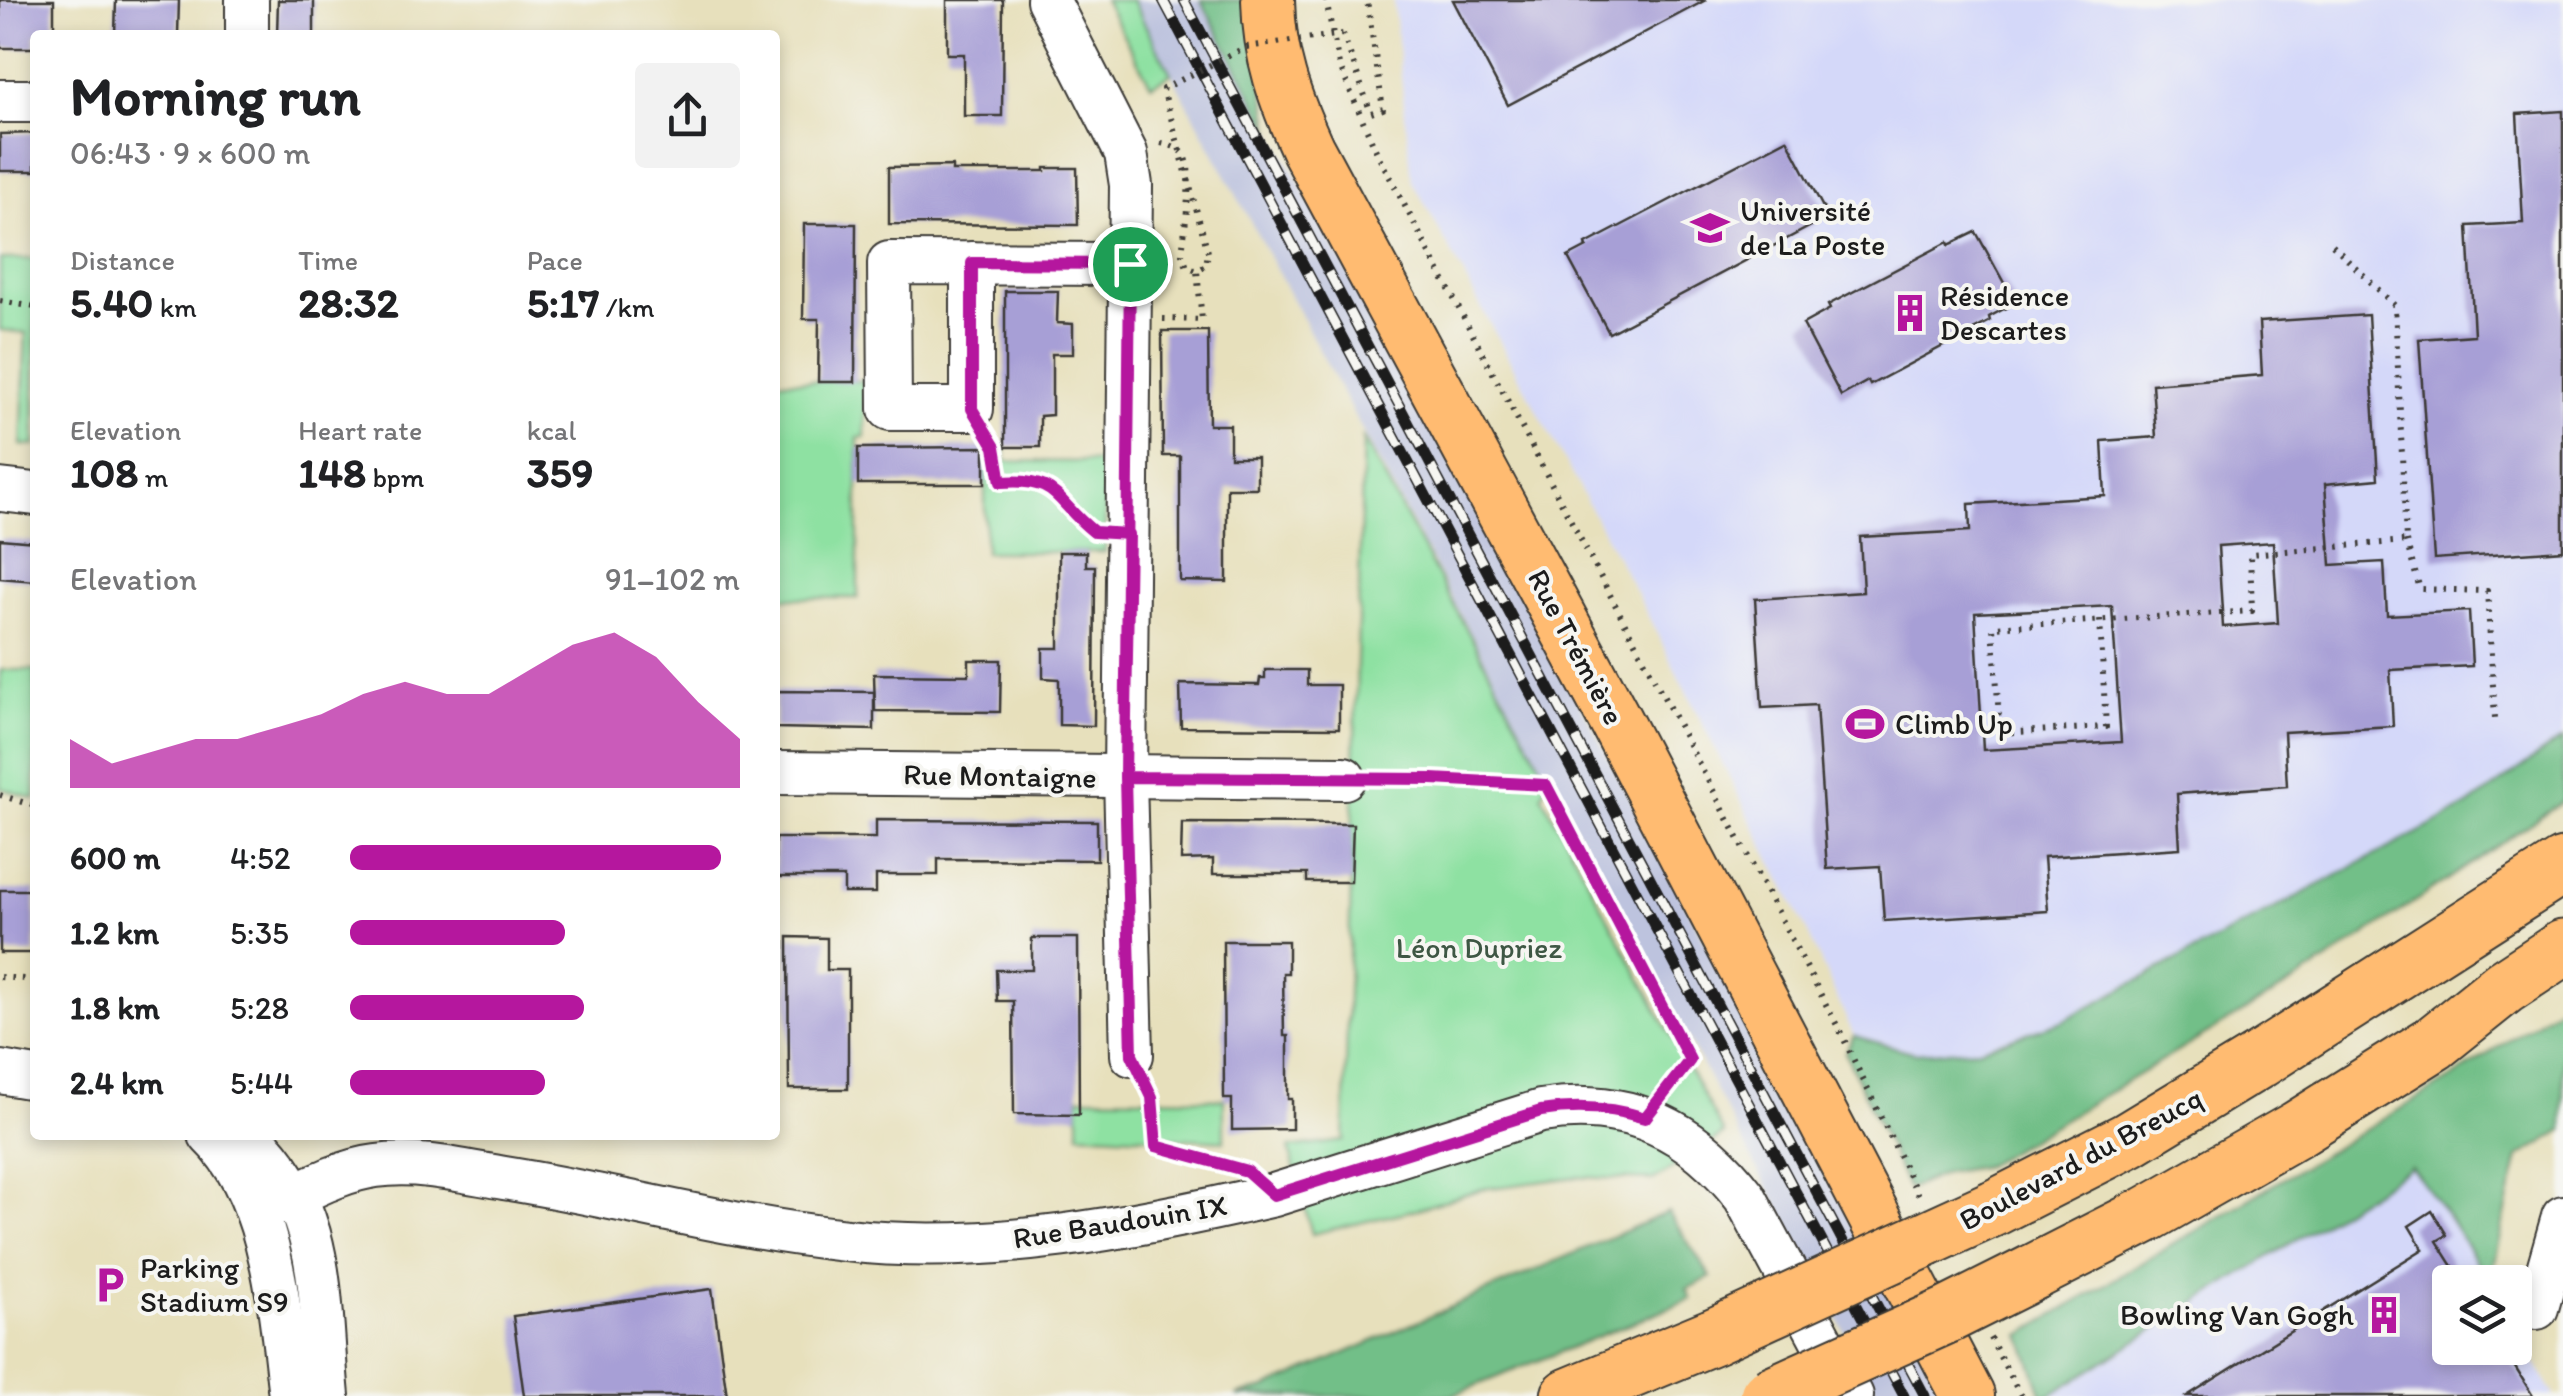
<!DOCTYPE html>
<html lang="en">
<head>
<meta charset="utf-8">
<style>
	body { margin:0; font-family:Itim,sans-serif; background:#f2f2f2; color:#202124; height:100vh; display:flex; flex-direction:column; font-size:38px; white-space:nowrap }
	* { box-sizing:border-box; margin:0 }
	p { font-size:32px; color:#757577 }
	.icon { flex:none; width:55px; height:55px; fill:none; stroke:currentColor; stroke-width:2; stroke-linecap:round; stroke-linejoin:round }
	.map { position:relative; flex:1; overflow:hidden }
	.panel { position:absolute; left:30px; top:30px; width:750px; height:1110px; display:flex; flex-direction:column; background:#fff; border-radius:10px; box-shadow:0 5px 15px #0003 }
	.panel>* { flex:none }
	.controls { position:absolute; left:2432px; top:1265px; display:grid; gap:20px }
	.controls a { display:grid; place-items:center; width:100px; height:100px; border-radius:10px; background:#fff; box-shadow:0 5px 15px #0003; font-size:50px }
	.pin { position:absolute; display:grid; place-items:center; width:85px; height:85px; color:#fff; margin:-42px; border:5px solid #fff; border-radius:50%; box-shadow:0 2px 10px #0007 }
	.round { display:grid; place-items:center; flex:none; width:105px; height:105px; border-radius:10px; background:#f2f2f2 }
	.overview { display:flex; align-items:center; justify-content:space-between; height:170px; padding:0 40px }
	h1 { font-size:55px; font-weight:700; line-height:75px }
	.stats { display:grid; grid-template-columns:repeat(3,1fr); gap:15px; height:170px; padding:10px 40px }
	.stats div { display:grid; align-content:center }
	.stats b { font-size:42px; font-weight:700 }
	.stats small { font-size:28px; font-weight:400 }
	.stats p { font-size:28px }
	.chart { height:280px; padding:20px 40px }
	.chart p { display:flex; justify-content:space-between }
	.chart svg { width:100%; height:180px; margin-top:10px; fill:#b5179e; opacity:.7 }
	ul { padding:0 40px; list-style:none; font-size:32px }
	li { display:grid; grid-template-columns:160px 120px 1fr; align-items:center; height:75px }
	li i { height:25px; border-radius:12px; background:#b5179e }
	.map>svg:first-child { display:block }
	.built { fill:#d4d8f9 }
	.industrial { fill:#bdc3de }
	.green { fill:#8ee1a2; stroke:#557e5f; stroke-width:2.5 }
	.forest { fill:#72bf88; stroke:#476e52; stroke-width:2.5 }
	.building { fill:#a79fd6; fill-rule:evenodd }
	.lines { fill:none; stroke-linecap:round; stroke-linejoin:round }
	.minor-casing { stroke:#3a3934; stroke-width:46 }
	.major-casing { stroke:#3a3934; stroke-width:56 }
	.highway-casing { stroke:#3a3934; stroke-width:59 }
	.path { stroke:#3a3934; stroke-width:6; stroke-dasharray:2.5 8; stroke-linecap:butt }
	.minor { stroke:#fff; stroke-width:42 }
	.major { stroke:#ffbb71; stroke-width:52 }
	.highway { stroke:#ffbb71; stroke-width:55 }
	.rail-casing { stroke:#1c1c1c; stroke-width:11 }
	.rail { stroke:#f6f6f2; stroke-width:8; stroke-dasharray:22; stroke-linecap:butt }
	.highway-bridge-casing { stroke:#3a3934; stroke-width:59; stroke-linecap:butt }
	.path-bridge { stroke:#3a3934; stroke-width:6; stroke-dasharray:2.5 8; stroke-linecap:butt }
	.highway-bridge { stroke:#ffbb71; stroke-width:55 }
	.route-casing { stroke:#fff; stroke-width:20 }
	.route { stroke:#b5179e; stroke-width:12 }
	.labels { text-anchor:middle; stroke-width:8; stroke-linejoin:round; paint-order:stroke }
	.poi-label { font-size:30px; fill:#1c1c1c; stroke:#f6f6f2; text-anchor:start }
	.street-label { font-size:30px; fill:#1c1c1c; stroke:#f6f6f2 }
	.park-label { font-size:30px; fill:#3e5744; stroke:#f6f6f2 }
</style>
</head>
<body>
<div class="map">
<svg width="2563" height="1396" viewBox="0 0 2563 1396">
	<rect width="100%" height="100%" fill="#f6f6f2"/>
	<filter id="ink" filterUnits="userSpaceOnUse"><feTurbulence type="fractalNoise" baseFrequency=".01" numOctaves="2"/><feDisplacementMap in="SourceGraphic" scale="20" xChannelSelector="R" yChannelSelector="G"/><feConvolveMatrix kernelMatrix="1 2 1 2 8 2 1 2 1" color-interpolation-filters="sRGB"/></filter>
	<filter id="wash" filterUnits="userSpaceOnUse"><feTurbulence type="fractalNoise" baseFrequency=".0048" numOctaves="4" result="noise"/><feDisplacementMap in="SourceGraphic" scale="40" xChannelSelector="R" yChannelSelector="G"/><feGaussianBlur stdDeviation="2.25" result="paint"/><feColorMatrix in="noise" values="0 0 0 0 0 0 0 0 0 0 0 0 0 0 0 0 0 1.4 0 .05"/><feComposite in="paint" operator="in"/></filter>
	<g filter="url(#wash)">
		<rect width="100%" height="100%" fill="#e7e0bc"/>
		<g class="built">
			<path d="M1393,0h1170v738l-95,68 -408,216 -81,27 -64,4 -61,-17 -46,-103 -169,-335 -227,-418z"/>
			<path d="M2412,1167l37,51 39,64h-38v66h65v-19l40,67h-506z"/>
		</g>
		<path class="industrial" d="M1132,0h69l339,628 406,768h-67z"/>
		<g class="green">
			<path d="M1104,0h28l39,74 -20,11z"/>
			<path d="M0,259h35v187l-14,-1 5,-112 -26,-3z"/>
			<path d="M775,381h90v56l-7,1v160h-83z"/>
			<path d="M1363,438l185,341 -6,16 182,339 -70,46 -78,-3 -94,12 -64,20 -106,25 -23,-86 55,-7z"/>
			<path d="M985,447h20v14l100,1v90h-120z"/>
			<path d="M0,670h35v129l-35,-11z"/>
			<path d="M1079,1097l145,2v42l-145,-8z"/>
		</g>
		<g class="forest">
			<path d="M1201,0h47l23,131z"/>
			<path d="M2563,738v63l-257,174 -321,191 -40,7 -37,16 -63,-137 9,-16 62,17 63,-4 81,-27 408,-216z"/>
			<path d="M2563,1004v126l-44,27 -30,125 -40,-64 -38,-51 -362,229h-6l-22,-61 431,-257z"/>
			<path d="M1668,1212l43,65 -24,12 4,10 -241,97h-214l30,-8z"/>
		</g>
		<g id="blocks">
			<g class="building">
				<path d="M0,0h54v35h-19v13h-35z"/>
				<path d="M116,0h63l-1,35h-63z"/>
				<path d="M278,0h36v35h-37z"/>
				<path d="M947,0h56l-1,116h-38v-62h-17z"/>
				<path d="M1453,0h253l-198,105z"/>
				<path d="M2563,111v439l-129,9 -15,-220 55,-4 -6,-109 55,-3 -6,-109z"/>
				<path d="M35,133v38h-35v-37z"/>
				<path d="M1787,139l41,78 -219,116 -41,-76 19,-10 -1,-3z"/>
				<path d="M952,166v5h93v-3h32l1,57 -189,-1v-57z"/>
				<path d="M804,224h52l-1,158h-37l1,-63h-16z"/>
				<path d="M1976,232l39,71 -26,14 1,4 -120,64 -2,-4 -27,15 -38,-72 27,-15 -2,-4 120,-63 1,3z"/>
				<path d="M1005,291h53l-1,32 16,1v30h-21v61l-12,1v31h-35z"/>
				<path d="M2368,315l10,164 -53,5 6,81 53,-3 3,53 82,-4 3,55 -82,4 3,56 -109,6 3,54 -110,8 3,54 -136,9 4,54 -164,10 -4,-55 -53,3 -11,-164 -54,3 -7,-109 108,-7 -3,-55 110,-6 -1,-27 136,-8 -3,-55 54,-4 -4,-53 110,-9 -3,-53zM2273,542l5,81 -55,4 -5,-81zM2112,606l9,136 -138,8 -8,-137z"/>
				<path d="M1162,331h46l1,94h21v32h27v31h-30v94l-47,-1v-125h-17z"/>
				<path d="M985,447v37h-127v-36z"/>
				<path d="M0,539l35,3v39l-35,-3z"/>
				<path d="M1059,552h27v14h9l-1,160 -35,-1v-46l-16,-1v-30h16z"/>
				<path d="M969,660h32l-1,52 -125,-1 -1,-37 95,1z"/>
				<path d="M1265,670h42v15h32v43l-158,-1 -1,-43 79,1 1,-7h5z"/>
				<path d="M775,691l99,1v38l-99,-2z"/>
				<path d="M876,820l221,1v39l-159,-1v16h-62v18h-32v-16h-69v-39h101z"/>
				<path d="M1182,823l171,1 -2,58h-44v-8h-94v-15l-32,1z"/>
				<rect x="0" y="890" width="35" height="63"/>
				<path d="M788,937l39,1v32h21v119h-59z"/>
				<path d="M1032,938h46l1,177 -65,-1 -1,-113h-16l-1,-31h36z"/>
				<path d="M1223,941h65v32h-5l1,63h4v63h4v30l-60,1v-31h-8z"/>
				<path d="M2432,1211l15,24 -10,6 26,41h-13v66h53l30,48h-346l236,-147 -14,-23z"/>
				<path d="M712,1289l15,107h-203l-11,-80z"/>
			</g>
		</g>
	</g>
	<g filter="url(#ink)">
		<use href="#blocks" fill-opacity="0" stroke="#3a3934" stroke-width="2.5"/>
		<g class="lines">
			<g class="minor-casing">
				<g id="minor">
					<path d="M1048,0l78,153 5,32 -6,592 7,278"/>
					<path d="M247,35v-35"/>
					<path d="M0,101h35"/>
					<path d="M972,263v146h-82l-1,-146 241,1"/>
					<path d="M0,490l35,4"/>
					<path d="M775,773l569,5"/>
					<path d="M0,1072l35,6"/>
					<path d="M210,1135c63,60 70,178 80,261"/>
					<path d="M249,1135c79,75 69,161 79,261"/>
					<path d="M257,1212c37,-15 79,-41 119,-46 42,-6 86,5 128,12 114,18 227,50 342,62 143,16 290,-13 428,-45l267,-84c87,-14 152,18 204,86l107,199"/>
					<path d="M2537,1308l26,-91"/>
				</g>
			</g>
			<g class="major-casing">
				<path id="major" d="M1268,0c1,56 17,100 40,150l307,570 353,676"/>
			</g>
			<g class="highway-casing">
				<g id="highway">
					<path d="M1994,1208l134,-68 132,-80 303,-194"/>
					<path d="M2034,1272l114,-58 149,-85 137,-86 70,-56 59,-39"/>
					<path d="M1569,1396l145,-60"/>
				</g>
			</g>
			<g class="path">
				<path d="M1326,0l13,65 38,88 463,878 79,166"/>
				<path d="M1343,34l28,79 12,-4 -16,-109"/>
				<path d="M1161,143c10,2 21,5 25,15 7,17 -2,76 -4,96l5,13 10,4 9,-5 2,-14"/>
				<path d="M0,301l35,6"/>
				<path d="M1163,319l39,1 -5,-49"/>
				<path d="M991,440l10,42c59,-5 51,17 89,47"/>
				<path d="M2406,541l14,48 67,2 8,127"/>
				<path d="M2100,620l6,107 -106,6 -7,-106 259,-16 -2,-57 156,-13 -11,-235 -66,-65"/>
				<path d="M1380,778l166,7 144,275 -24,28"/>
				<path d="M0,795l35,11"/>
				<path d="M0,977l35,3"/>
				<path d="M1148,1087l4,10 4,48 76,21"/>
				<path d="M1990,1338l31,58"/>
			</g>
			<use href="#minor" class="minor"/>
			<use href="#major" class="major"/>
			<use href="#highway" class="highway"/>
			<g class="rail-casing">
				<g id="rail">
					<path d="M1163,0l741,1396"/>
					<path d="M1184,0l741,1396"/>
				</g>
			</g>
			<use href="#rail" class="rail"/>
			<g class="highway-bridge-casing">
				<g id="highway-bridge">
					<path d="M1714,1336l280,-128"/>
					<path d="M1768,1396l180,-81 86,-43"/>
				</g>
			</g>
			<path class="path-bridge" d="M1208,252l-45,-163 83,-42 97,-13"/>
			<use href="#highway-bridge" class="highway-bridge"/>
		</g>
	</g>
	<g class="lines" filter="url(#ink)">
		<g class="route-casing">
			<path id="route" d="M1130,264l-158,-1v146l23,38 6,35c59,-5 53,19 93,50l35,2 -4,243 7,278 20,42 4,49 91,25 27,24 267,-84c36,-6 69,-4 104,7l45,-58 -144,-275 -114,-6 -307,-2c3,-171 2,-342 5,-513"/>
		</g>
		<use href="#route" class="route"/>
	</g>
	<defs>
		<g id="university-bare" transform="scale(3)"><path d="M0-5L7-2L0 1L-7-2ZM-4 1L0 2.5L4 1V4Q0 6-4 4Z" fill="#b5179e" stroke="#f6f6f2" stroke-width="2.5" paint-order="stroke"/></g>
		<g id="building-bare" transform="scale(3)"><path d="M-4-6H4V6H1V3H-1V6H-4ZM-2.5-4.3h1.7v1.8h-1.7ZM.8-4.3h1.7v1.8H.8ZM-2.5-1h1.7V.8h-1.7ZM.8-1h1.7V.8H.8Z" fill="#b5179e" stroke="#f6f6f2" stroke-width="2.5" paint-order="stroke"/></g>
		<g id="stadium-bare" transform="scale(3)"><path d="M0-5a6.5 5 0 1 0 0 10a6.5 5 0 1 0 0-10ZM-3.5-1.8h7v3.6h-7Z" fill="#b5179e" stroke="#f6f6f2" stroke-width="2.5" paint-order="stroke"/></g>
		<g id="parking-bare" transform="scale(3)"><path d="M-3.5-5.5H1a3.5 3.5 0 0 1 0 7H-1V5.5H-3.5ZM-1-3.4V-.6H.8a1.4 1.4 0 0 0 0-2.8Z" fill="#b5179e" stroke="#f6f6f2" stroke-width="2.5" paint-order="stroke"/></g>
	</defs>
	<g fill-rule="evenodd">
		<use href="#university-bare" x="1710" y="228"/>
		<use href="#building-bare" x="1910" y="313"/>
		<use href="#stadium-bare" x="1865" y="724"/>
		<use href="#parking-bare" x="110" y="1285"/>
		<use href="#building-bare" x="2384" y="1315"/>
	</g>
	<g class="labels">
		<g class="poi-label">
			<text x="1740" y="221">Université<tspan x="1740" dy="34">de La Poste</tspan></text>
			<text x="1940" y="306">Résidence<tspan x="1940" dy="34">Descartes</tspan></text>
			<text x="1895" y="734">Climb Up</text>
			<text x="140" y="1278">Parking<tspan x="140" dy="34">Stadium S9</tspan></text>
			<text x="2354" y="1325" text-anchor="end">Bowling Van Gogh</text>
		</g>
		<g class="street-label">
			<text transform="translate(1576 647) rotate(62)" y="10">Rue Trémière</text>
			<text transform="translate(1000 776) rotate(1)" y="10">Rue Montaigne</text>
			<text transform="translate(2081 1159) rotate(-28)" y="10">Boulevard du Breucq</text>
			<text transform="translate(1120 1222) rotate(-9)" y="10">Rue Baudouin IX</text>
		</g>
		<g class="park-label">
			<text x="1479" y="958">Léon Dupriez</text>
		</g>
	</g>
</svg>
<div class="controls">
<a><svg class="icon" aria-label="layers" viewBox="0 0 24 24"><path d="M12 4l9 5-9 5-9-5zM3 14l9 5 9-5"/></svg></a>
</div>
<div class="pin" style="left:1130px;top:264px;background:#1e9e55"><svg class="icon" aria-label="arrive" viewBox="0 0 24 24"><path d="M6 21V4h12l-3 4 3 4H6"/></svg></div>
<section class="panel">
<div class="overview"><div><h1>Morning run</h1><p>06:43 · 9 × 600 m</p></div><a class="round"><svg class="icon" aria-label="share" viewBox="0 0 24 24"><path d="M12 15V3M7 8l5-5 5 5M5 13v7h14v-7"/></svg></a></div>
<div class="stats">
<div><p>Distance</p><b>5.40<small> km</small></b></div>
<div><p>Time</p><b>28:32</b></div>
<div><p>Pace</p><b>5:17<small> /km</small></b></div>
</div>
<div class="stats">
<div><p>Elevation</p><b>108<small> m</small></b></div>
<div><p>Heart rate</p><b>148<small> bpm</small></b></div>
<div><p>kcal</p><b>359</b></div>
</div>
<div class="chart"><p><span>Elevation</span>91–102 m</p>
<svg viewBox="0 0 160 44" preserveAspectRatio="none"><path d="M0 44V32L10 38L20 35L30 32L40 32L50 29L60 26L70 21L80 18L90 21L100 21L110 15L120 9L130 6L140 12L150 23L160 32V44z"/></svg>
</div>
<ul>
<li><b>600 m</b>4:52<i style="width:95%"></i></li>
<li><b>1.2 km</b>5:35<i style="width:55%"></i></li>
<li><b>1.8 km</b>5:28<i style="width:60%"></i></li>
<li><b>2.4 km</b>5:44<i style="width:50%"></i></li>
</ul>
</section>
</div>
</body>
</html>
